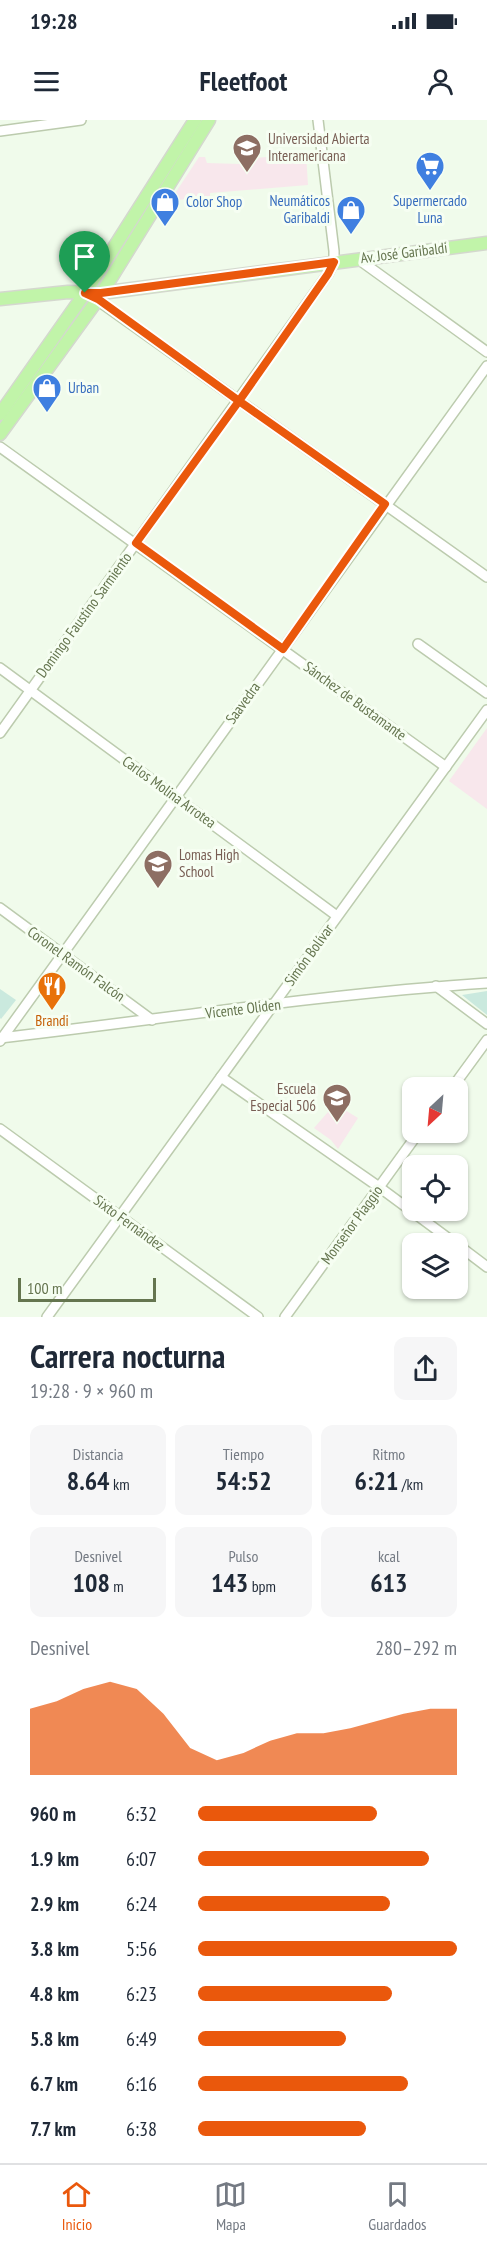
<!DOCTYPE html>
<html lang="es">
<head>
<meta charset="utf-8">
<style>
	body { margin:0; font-family:"PT Sans Narrow",sans-serif; background:#f6f6f7; color:#1f2937; height:100vh; display:flex; flex-direction:column; font-size:22px; white-space:nowrap }
	* { box-sizing:border-box; margin:0 }
	p { font-size:20px; color:#747a83 }
	.icon { flex:none; width:33px; height:33px; fill:none; stroke:currentColor; stroke-width:2; stroke-linecap:round; stroke-linejoin:round }
	.map { position:relative; height:1197px; overflow:hidden }
	.side { display:flex; flex-direction:column; background:#fff; flex:1 }
	.side>* { flex:none }
	.needle { width:39px; rotate:206deg }
	.controls { position:absolute; left:402px; top:957px; display:grid; gap:12px }
	.controls a { display:grid; place-items:center; width:66px; height:66px; border-radius:12px; background:#fff; box-shadow:0 2px 4px #0004; font-size:30px }
	.scale { position:absolute; left:18px; bottom:15px; width:138px; box-sizing:border-box; padding-left:6px; border:3px solid #65754f; border-top:0; font-size:16px; line-height:21px; white-space:nowrap; color:#65754f; -webkit-text-stroke:4px #f6fef2; paint-order:stroke }
	.pin { position:absolute; display:grid; place-items:center; width:51px; height:51px; color:#fff; margin:-62px -26px; border-radius:50% 50% 50% 0; rotate:-45deg; box-shadow:0 0 6px #0007 }
	.pin .icon { rotate:45deg }
	.round { display:grid; place-items:center; flex:none; width:63px; height:63px; border-radius:12px; background:#f6f6f7 }
	.overview { display:flex; align-items:center; justify-content:space-between; height:102px; padding:0 30px }
	h1 { font-size:33px; font-weight:700; line-height:45px }
	.stats { display:grid; grid-template-columns:repeat(3,1fr); gap:9px; height:102px; padding:6px 30px }
	.stats div { display:grid; align-content:center; border-radius:12px; background:#f6f6f7; text-align:center }
	.stats b { font-size:26px; font-weight:700 }
	.stats small { font-size:16px; font-weight:400 }
	.stats p { font-size:16px }
	.chart { height:168px; padding:12px 30px }
	.chart p { display:flex; justify-content:space-between }
	.chart svg { width:100%; height:108px; margin-top:6px; fill:#ea580c; opacity:.7 }
	ul { padding:0 30px; list-style:none; font-size:20px }
	li { display:grid; grid-template-columns:96px 72px 1fr; align-items:center; height:45px }
	li i { height:15px; border-radius:8px; background:#ea580c }
	.status { display:flex; justify-content:space-between; align-items:center; height:42px; padding:0 30px; background:#fff; direction:ltr }
	.status svg { height:16px; fill:currentColor }
	header { display:flex; justify-content:space-between; align-items:center; height:78px; padding:0 30px; background:#fff; font-size:27px; font-weight:700 }
	.tab-bar { display:flex; justify-content:space-around; align-items:center; height:84px; border-top:2px solid #e0e1e3; background:#fff; font-size:16px; color:#747a83 }
	.tab-bar a { display:grid; justify-items:center; gap:3px }
	.tab-bar .on { color:#ea580c }
	.map>svg:first-child { display:block }
	.education { fill:#f8e7ec }
	.green { fill:#cae9de }
	.lines { fill:none; stroke-linecap:round; stroke-linejoin:round }
	.minor-casing { stroke:#bccbae; stroke-width:12 }
	.major-casing { stroke:#d4d8ce; stroke-width:15 }
	.minor { stroke:#fff; stroke-width:9 }
	.major { stroke:#c1f4a9; stroke-width:12 }
	.route-casing { stroke:#fff; stroke-width:12 }
	.route { stroke:#ea580c; stroke-width:8 }
	.labels { text-anchor:middle; stroke-width:6; stroke-linejoin:round; paint-order:stroke }
	.education-label { font-size:15px; fill:#785e54; stroke:#f6fef2; text-anchor:start }
	.shop-label { font-size:15px; fill:#366cbe; stroke:#f6fef2; text-anchor:start }
	.street-label { font-size:15px; fill:#65754f; stroke:#f6fef2 }
	.food-label { font-size:15px; fill:#c56008; stroke:#f6fef2 }
</style>
</head>
<body>
<div class="status"><b>19:28</b><svg viewBox="0 0 49 12"><path d="M0 12V9h3v3zM5 12V6h3v6zM10 12V3h3v9zM15 12V0h3v12zM26 1h20v11H26zM47 4h2v5h-2z"/></svg></div>
<header><svg class="icon" aria-label="menu" viewBox="0 0 24 24"><path d="M4 6h16M4 12h16M4 18h16"/></svg>Fleetfoot<svg class="icon" aria-label="person" viewBox="0 0 24 24"><circle cx="12" cy="8" r="4"/><path d="M4 21q1-7 8-7t8 7"/></svg></header>
<div class="map">
<svg width="487" height="1197" viewBox="0 0 487 1197">
	<rect width="100%" height="100%" fill="#f0fbeb"/>
	<g class="education">
		<path d="M306,34l2,31 -98,8v3l-40,5 29,-44h6l2,6 33,1 -1,-5z"/>
		<path d="M487,608v81l-38,-28z"/>
		<path d="M335,984l23,14 -20,31 -7,-9 -17,-12z"/>
	</g>
	<g class="green">
		<path d="M0,869l16,11 -15,19 -1,-1z"/>
		<path d="M487,871v24l-25,-20z"/>
	</g>
	<g class="lines">
		<g class="minor-casing">
			<g id="minor">
				<path d="M0,11l81,-11"/>
				<path d="M358,139l129,93"/>
				<path d="M93,177l394,280"/>
				<path d="M0,327l446,320"/>
				<path d="M418,524l69,49"/>
				<path d="M0,548l337,248"/>
				<path d="M0,613l328,-459 6,-12v-11l-16,-131"/>
				<path d="M0,788l152,112"/>
				<path d="M436,866l51,38"/>
				<path d="M0,918c162,-19 324,-44 487,-55"/>
				<path d="M0,921l487,-675"/>
				<path d="M221,957l158,110 77,57"/>
				<path d="M452,968l35,-48"/>
				<path d="M0,1009l258,188"/>
				<path d="M458,1125l29,22"/>
				<path d="M47,1197l440,-607"/>
				<path d="M285,1197l134,-185"/>
			</g>
		</g>
		<g class="major-casing">
			<g id="major">
				<path d="M0,179l68,-7 33,1 386,-50"/>
				<path d="M0,294l85,-121 110,-173"/>
				<path d="M0,314l98,-135 111,-179"/>
			</g>
		</g>
		<use href="#minor" class="minor"/>
		<use href="#major" class="major"/>
	</g>
	<g class="lines">
		<g class="route-casing">
			<path id="route" d="M85,173l13,6 141,102 -103,142 147,106 102,-145 -146,-103 89,-127 6,-12 -233,31h-16"/>
		</g>
		<use href="#route" class="route"/>
	</g>
	<defs>
		<g id="university-pin" transform="scale(1.5)"><path d="M0 17L-7.5 6A9.5 9.5 0 1 1 7.5 6Z" fill="#8d6e63" stroke="#f6fef2"/><path d="M0-5L7-2L0 1L-7-2ZM-4 1L0 2.5L4 1V4Q0 6-4 4Z" fill="#fff"/></g>
		<g id="supermarket-pin" transform="scale(1.5)"><path d="M0 17L-7.5 6A9.5 9.5 0 1 1 7.5 6Z" fill="#3f7fe0" stroke="#f6fef2"/><path d="M-6-5.5h2.5l.6 2H6L4.5 2H-2.5L-4.4-4H-6ZM-1.5 3.2a1.3 1.3 0 1 0 .1 0ZM3 3.2a1.3 1.3 0 1 0 .1 0Z" fill="#fff"/></g>
		<g id="shop-pin" transform="scale(1.5)"><path d="M0 17L-7.5 6A9.5 9.5 0 1 1 7.5 6Z" fill="#3f7fe0" stroke="#f6fef2"/><path d="M-5-2.5h2.3a2.7 3.5 0 0 1 5.4 0H5L5.5 6h-11ZM-1.5-2.5h3a1.5 2.3 0 0 0-3 0Z" fill="#fff"/></g>
		<g id="school-pin" transform="scale(1.5)"><path d="M0 17L-7.5 6A9.5 9.5 0 1 1 7.5 6Z" fill="#8d6e63" stroke="#f6fef2"/><path d="M0-5L7-2L0 1L-7-2ZM-4 1L0 2.5L4 1V4Q0 6-4 4Z" fill="#fff"/></g>
		<g id="restaurant-pin" transform="scale(1.5)"><path d="M0 17L-7.5 6A9.5 9.5 0 1 1 7.5 6Z" fill="#e8710a" stroke="#f6fef2"/><path d="M-5-6h1v4h1v-4h1v4h1v-4h1v5L-1.5 .5V6h-2V.5L-5-1ZM5-6V6H3V1.5H1.5Q1.5-4 5-6Z" fill="#fff"/></g>
	</defs>
	<g fill-rule="evenodd">
		<use href="#university-pin" x="247" y="28"/>
		<use href="#supermarket-pin" x="430" y="46"/>
		<use href="#shop-pin" x="165" y="82"/>
		<use href="#shop-pin" x="351" y="90"/>
		<use href="#shop-pin" x="47" y="268"/>
		<use href="#school-pin" x="158" y="744"/>
		<use href="#restaurant-pin" x="52" y="866"/>
		<use href="#school-pin" x="337" y="978"/>
	</g>
	<g class="labels">
		<g class="education-label">
			<text x="268" y="24">Universidad Abierta<tspan x="268" dy="17">Interamericana</tspan></text>
			<text x="179" y="740">Lomas High<tspan x="179" dy="17">School</tspan></text>
			<text x="316" y="974" text-anchor="end">Escuela<tspan x="316" dy="17">Especial 506</tspan></text>
		</g>
		<g class="shop-label">
			<text x="330" y="86" text-anchor="end">Neumáticos<tspan x="330" dy="17">Garibaldi</tspan></text>
			<text x="430" y="86" text-anchor="middle">Supermercado<tspan x="430" dy="17">Luna</tspan></text>
			<text x="186" y="87">Color Shop</text>
			<text x="68" y="273">Urban</text>
		</g>
		<g class="street-label">
			<text transform="translate(404 133) rotate(-7)" y="5">Av. José Garibaldi</text>
			<text transform="translate(84 495) rotate(-54)" y="5">Domingo Faustino Sarmiento</text>
			<text transform="translate(355 581) rotate(36)" y="5">Sánchez de Bustamante</text>
			<text transform="translate(243 583) rotate(-54)" y="5">Saavedra</text>
			<text transform="translate(169 672) rotate(36)" y="5">Carlos Molina Arrotea</text>
			<text transform="translate(309 835) rotate(-54)" y="5">Simón Bolívar</text>
			<text transform="translate(76 844) rotate(36)" y="5">Coronel Ramón Falcón</text>
			<text transform="translate(243 889) rotate(-7)" y="5">Vicente Oliden</text>
			<text transform="translate(129 1103) rotate(36)" y="5">Sixto Fernández</text>
			<text transform="translate(352 1105) rotate(-54)" y="5">Monseñor Piaggio</text>
		</g>
		<g class="food-label">
			<text x="52" y="906">Brandi</text>
		</g>
	</g>
</svg>
<div class="controls">
<a><svg class="needle" viewBox="-14 -14 28 28"><path d="M0-13l5 13h-10z" fill="#e53935"/><path d="M0 13l5-13h-10z" fill="#747a83"/></svg></a>
<a><svg class="icon" aria-label="locate" viewBox="0 0 24 24"><circle cx="12" cy="12" r="6"/><path d="M12 2v4M12 18v4M2 12h4M18 12h4"/></svg></a>
<a><svg class="icon" aria-label="layers" viewBox="0 0 24 24"><path d="M12 4l9 5-9 5-9-5zM3 14l9 5 9-5"/></svg></a>
</div>
<div class="scale">100 m</div>
<div class="pin" style="left:85px;top:173px;background:#1e9e55"><svg class="icon" aria-label="arrive" viewBox="0 0 24 24"><path d="M6 21V4h12l-3 4 3 4H6"/></svg></div>
</div>
<section class="side">
<div class="overview"><div><h1>Carrera nocturna</h1><p>19:28 · 9 × 960 m</p></div><a class="round"><svg class="icon" aria-label="share" viewBox="0 0 24 24"><path d="M12 15V3M7 8l5-5 5 5M5 13v7h14v-7"/></svg></a></div>
<div class="stats">
<div><p>Distancia</p><b>8.64<small> km</small></b></div>
<div><p>Tiempo</p><b>54:52</b></div>
<div><p>Ritmo</p><b>6:21<small> /km</small></b></div>
</div>
<div class="stats">
<div><p>Desnivel</p><b>108<small> m</small></b></div>
<div><p>Pulso</p><b>143<small> bpm</small></b></div>
<div><p>kcal</p><b>613</b></div>
</div>
<div class="chart"><p><span>Desnivel</span>280–292 m</p>
<svg viewBox="0 0 160 44" preserveAspectRatio="none"><path d="M0 44V17L10 14L20 9L30 6L40 9L50 19L60 33L70 38L80 35L90 30L100 27L110 27L120 25L130 22L140 19L150 17L160 17V44z"/></svg>
</div>
<ul>
<li><b>960 m</b>6:32<i style="width:69%"></i></li>
<li><b>1.9 km</b>6:07<i style="width:89%"></i></li>
<li><b>2.9 km</b>6:24<i style="width:74%"></i></li>
<li><b>3.8 km</b>5:56<i style="width:100%"></i></li>
<li><b>4.8 km</b>6:23<i style="width:75%"></i></li>
<li><b>5.8 km</b>6:49<i style="width:57%"></i></li>
<li><b>6.7 km</b>6:16<i style="width:81%"></i></li>
<li><b>7.7 km</b>6:38<i style="width:65%"></i></li>
</ul>
</section>
<nav class="tab-bar">
<a class="on"><svg class="icon" aria-label="home" viewBox="0 0 24 24"><path d="M3 11l9-7 9 7M6 9v11h12V9"/></svg>Inicio</a>
<a><svg class="icon" aria-label="map" viewBox="0 0 24 24"><path d="M3 6l6-2 6 2 6-2v14l-6 2-6-2-6 2zM9 4v14M15 6v14"/></svg>Mapa</a>
<a><svg class="icon" aria-label="saved" viewBox="0 0 24 24"><path d="M7 4h10v16l-5-4-5 4z"/></svg>Guardados</a>
</nav>
</body>
</html>
